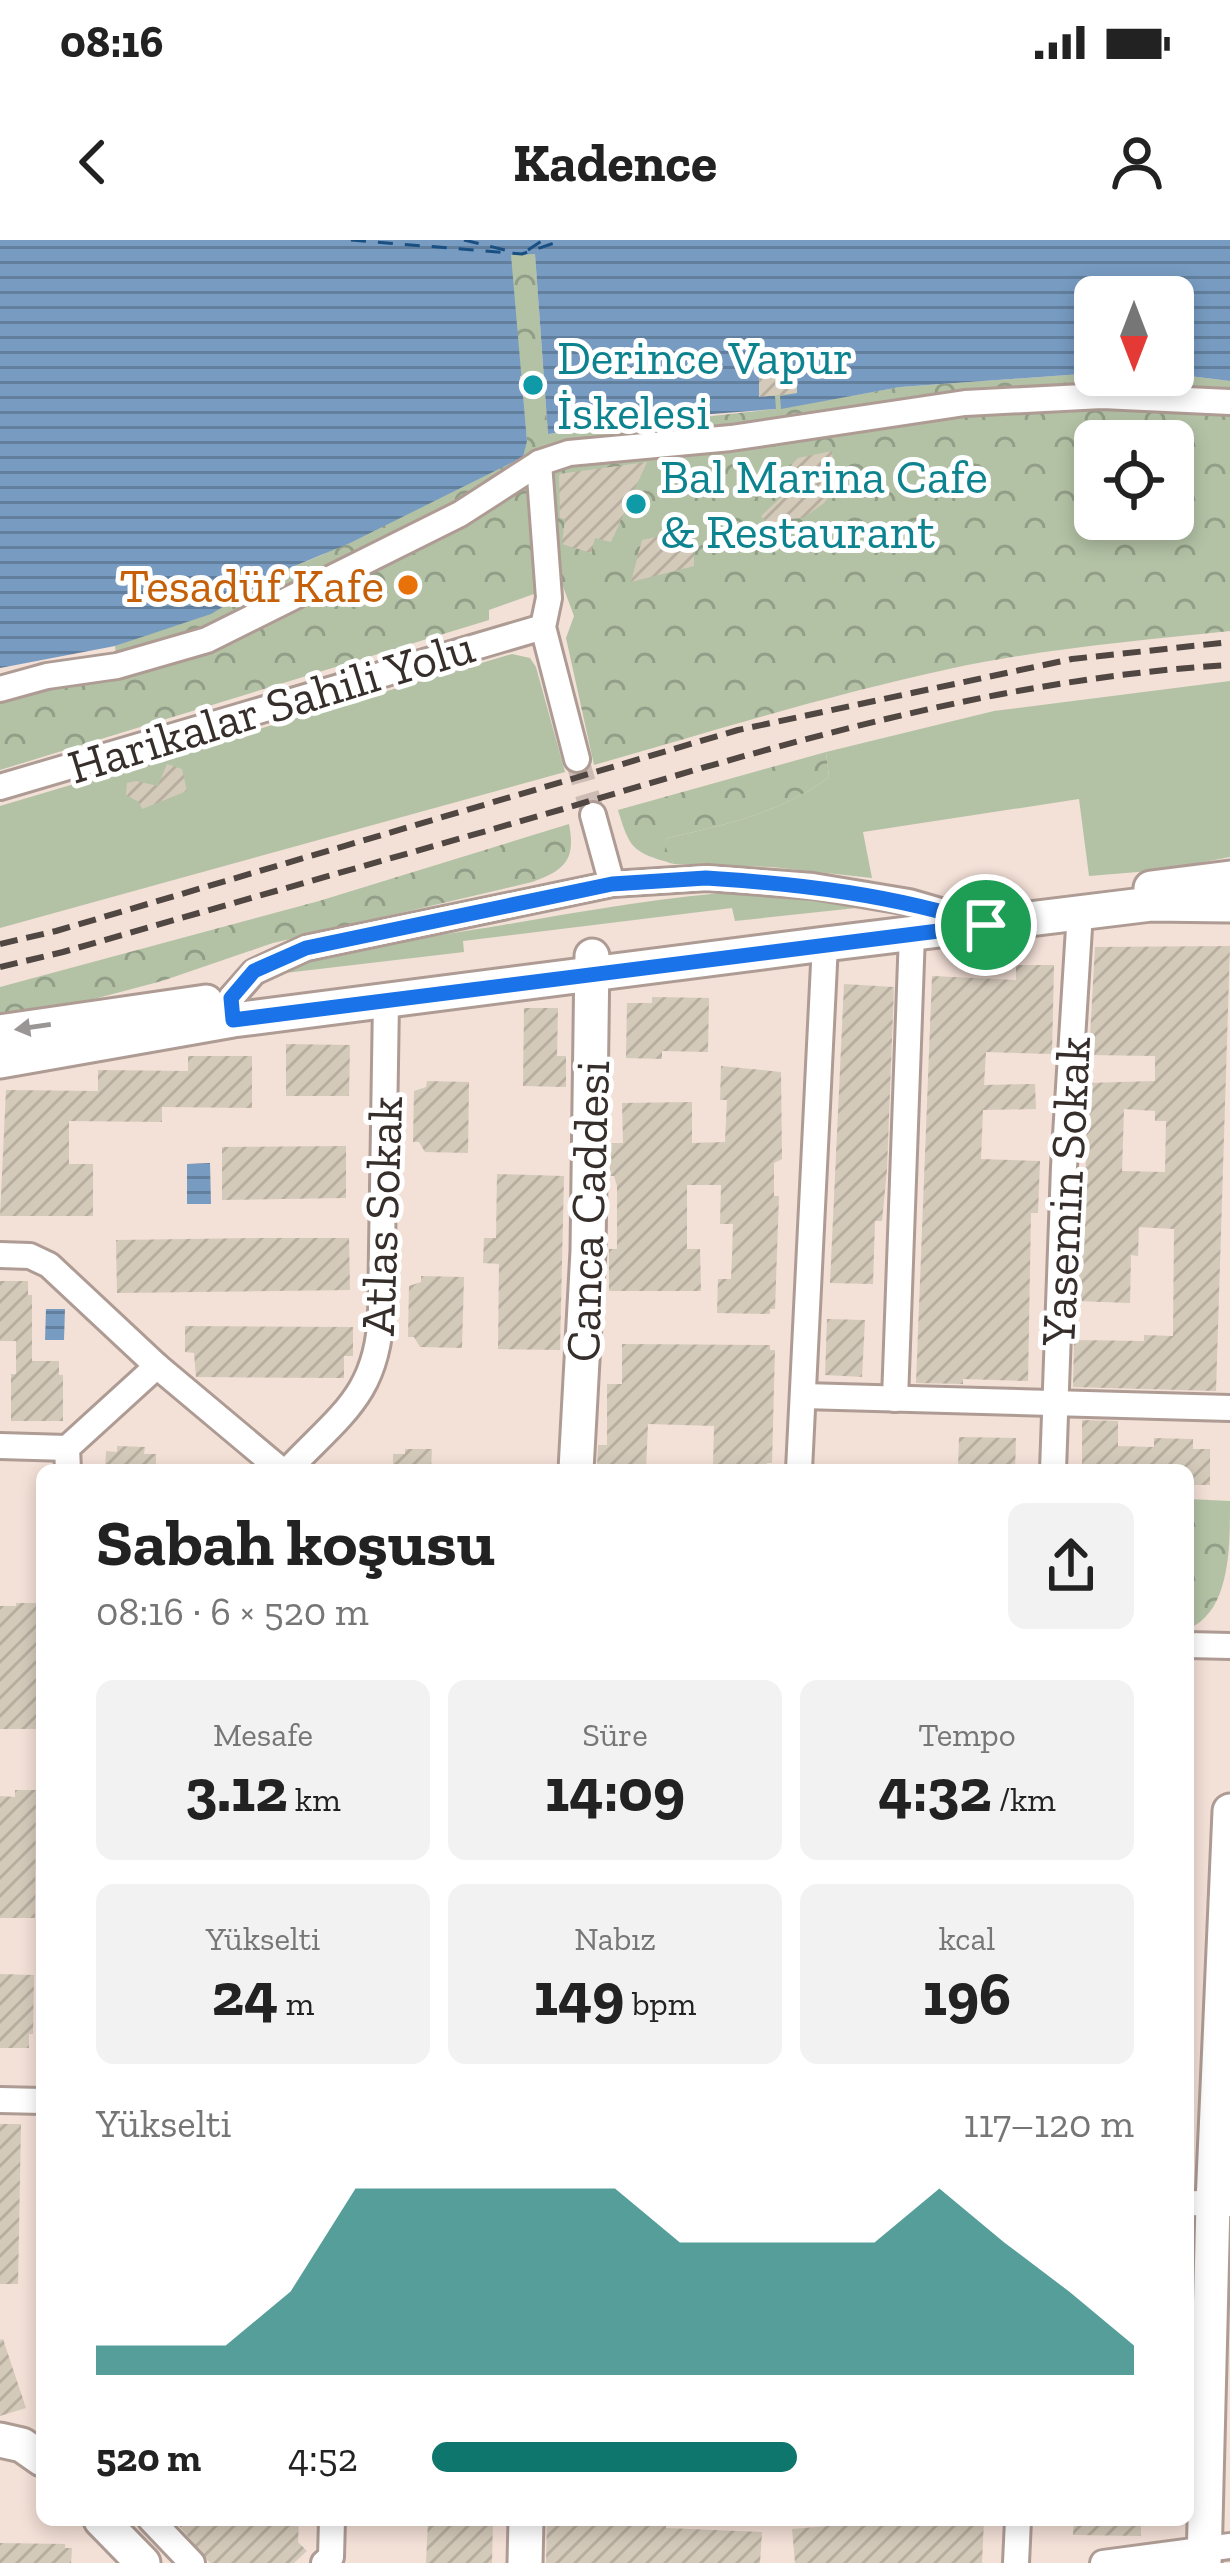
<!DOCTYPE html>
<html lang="tr">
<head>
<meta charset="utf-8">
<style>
	body { margin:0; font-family:"Zilla Slab",serif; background:#f2f2f2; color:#222; height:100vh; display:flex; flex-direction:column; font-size:45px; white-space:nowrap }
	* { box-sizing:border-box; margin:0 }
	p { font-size:39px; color:#767676 }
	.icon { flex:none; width:66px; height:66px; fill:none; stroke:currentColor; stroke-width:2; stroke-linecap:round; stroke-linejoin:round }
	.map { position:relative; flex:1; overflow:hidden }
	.panel { position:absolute; left:36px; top:1224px; width:1158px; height:1062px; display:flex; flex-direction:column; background:#fff; border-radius:18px; box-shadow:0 6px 18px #0003 }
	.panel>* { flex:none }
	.needle { width:78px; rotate:180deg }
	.controls { position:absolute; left:1074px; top:36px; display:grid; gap:24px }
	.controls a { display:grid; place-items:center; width:120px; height:120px; border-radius:18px; background:#fff; box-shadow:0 6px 18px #0003; font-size:60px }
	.pin { position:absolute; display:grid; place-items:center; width:102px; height:102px; color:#fff; margin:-51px; border:6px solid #fff; border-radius:50%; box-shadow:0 3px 12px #0007 }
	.round { display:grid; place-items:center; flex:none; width:126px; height:126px; border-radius:18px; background:#f2f2f2 }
	.summary { display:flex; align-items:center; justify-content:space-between; height:204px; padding:0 60px }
	h1 { font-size:66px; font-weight:800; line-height:90px }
	.stats { display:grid; grid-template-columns:repeat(3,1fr); gap:18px; height:204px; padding:12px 60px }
	.stats div { display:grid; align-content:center; border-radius:18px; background:#f2f2f2; text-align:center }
	.stats b { font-size:60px; font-weight:800 }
	.stats small { font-size:33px; font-weight:400 }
	.stats p { font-size:33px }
	.chart { height:336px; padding:24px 60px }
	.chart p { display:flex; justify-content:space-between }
	.chart svg { width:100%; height:216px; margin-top:12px; fill:#0f766e; opacity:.7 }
	ul { padding:0 60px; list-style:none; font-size:39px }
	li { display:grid; grid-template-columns:192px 144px 1fr; align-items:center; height:90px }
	li i { height:30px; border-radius:15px; background:#0f766e }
	.status { display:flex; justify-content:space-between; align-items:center; height:84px; padding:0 60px; background:#fff; direction:ltr }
	.status svg { height:33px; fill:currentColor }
	header { display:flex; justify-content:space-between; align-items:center; height:156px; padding:0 60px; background:#fff; font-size:54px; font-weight:800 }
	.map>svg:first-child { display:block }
	.grass { fill:#b3c2a5 }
	.forest { fill:url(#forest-crowns); fill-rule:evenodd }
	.water { fill:url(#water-rules) }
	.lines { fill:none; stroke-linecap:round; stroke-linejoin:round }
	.ferry { stroke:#194f81; stroke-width:3; stroke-dasharray:15 12; stroke-linecap:butt }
	.building { fill:url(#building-hatch); fill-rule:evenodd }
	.street-tunnel { stroke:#cdbcb5; stroke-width:24; stroke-dasharray:24 12; stroke-linecap:butt }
	.street-casing { stroke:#ae9c94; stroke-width:30 }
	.secondary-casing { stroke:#ae9c94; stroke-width:39 }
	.street { stroke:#fff; stroke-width:24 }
	.secondary { stroke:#fff; stroke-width:33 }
	.rail { stroke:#504642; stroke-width:6; stroke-dasharray:18 9; stroke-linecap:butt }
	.oneway { fill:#9a9695 }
	.route-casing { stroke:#fff; stroke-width:24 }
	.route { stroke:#1a73e8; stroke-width:15 }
	.culture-dot { fill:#0f9aa8; stroke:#fff; stroke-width:4.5 }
	.food-dot { fill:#e8710a; stroke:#fff; stroke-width:4.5 }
	.labels { text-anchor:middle; stroke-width:10; stroke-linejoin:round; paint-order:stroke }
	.culture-label { font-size:48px; fill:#0d838f; stroke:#fff; text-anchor:start }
	.food-label { font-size:48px; fill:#c56008; stroke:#fff; text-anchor:end }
	.street-label { font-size:48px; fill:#362e2b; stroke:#fff }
</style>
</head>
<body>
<div class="status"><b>08:16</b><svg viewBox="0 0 49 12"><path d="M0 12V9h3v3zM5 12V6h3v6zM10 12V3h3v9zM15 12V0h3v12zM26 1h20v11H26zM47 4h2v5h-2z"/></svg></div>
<header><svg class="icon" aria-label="back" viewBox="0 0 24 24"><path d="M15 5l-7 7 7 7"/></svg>Kadence<svg class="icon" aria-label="person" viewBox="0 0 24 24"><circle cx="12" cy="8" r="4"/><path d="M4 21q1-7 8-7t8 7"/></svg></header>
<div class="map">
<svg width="1230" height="2323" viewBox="0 0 1230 2323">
	<defs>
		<pattern id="forest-crowns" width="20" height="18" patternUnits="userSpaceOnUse" patternTransform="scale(3)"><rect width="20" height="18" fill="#b3c2a5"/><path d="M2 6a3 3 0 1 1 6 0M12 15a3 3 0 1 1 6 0" fill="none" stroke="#929e87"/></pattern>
		<pattern id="water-rules" width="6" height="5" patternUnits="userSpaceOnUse" patternTransform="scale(3)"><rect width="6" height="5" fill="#779bc1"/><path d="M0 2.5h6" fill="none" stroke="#627f9d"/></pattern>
		<pattern id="building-hatch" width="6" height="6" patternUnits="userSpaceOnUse" patternTransform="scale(3)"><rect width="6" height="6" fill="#d4caba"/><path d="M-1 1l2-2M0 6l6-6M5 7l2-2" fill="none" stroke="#b7aea0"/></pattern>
	</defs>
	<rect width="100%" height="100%" fill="#f3e0d7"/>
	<g class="grass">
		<path d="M512,414l18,4 6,9 29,105 -565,156v-122z"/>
		<path d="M1230,441v176l-68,13 -73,6 -10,-77 -216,33 9,46 -100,-11 -98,-3 -10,-18 3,-8c57,-13 114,-25 162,-61l-3,-25 168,-41z"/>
		<path d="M750,651l125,15 -140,15 -3,-13 -269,33 1,11 -196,23c76,-27 155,-37 235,-50 82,-14 164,-29 247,-34z"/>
	</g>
	<g class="forest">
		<path d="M535,13l13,181 228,-25 -17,-12v-20l38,-3v19l-15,15 118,-21 195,-14 78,1 57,7v250c-94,10 -189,18 -281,38 -120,26 -237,62 -355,96l-28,-127 8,-22 -12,-32 -73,26v10l-489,150v-81l117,-24 -2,-19 122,-44 48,-32 37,-15 205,-114 -17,-186zM1095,201h78v78h-78z"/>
		<path d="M826,512l3,25c-48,36 -105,48 -162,61l-2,8 9,18c-41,-12 -44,-14 -56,-54z"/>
		<path d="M569,584c7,36 -4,46 -37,58l-259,61 -111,38 -68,18 -94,17v-29l319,-86z"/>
		<path d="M1188,1259l42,2c0,49 0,110 -42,128z"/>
	</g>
	<g class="water">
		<path d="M0,0h1230v141l-57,-7v-77h-78v76l-195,14 -119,22 -1,-13 17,-3 -37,-16 -1,19h16l1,13 -77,6 -151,19 -13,-180 -24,1 16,186 -4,16 -173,86 -65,27 -74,44 -96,32 -115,22z"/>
		<path d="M210,923l1,41h-24v-40z"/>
		<path d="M46,1069h19l-1,31h-19z"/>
	</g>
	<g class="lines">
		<g class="ferry">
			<path d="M351,0l171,14 41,-14"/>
			<path d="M464,0l45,11"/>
			<path d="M528,10l15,-10"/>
		</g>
	</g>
	<g class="building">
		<path d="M544,134l1,20 -22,3 -3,-21z"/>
		<path d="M797,134v19l-38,4v-20z"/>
		<path d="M832,211l3,37 -11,15 -21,15 -13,1 -14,12 -15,-15 28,-26 -10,-12 19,-20z"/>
		<path d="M647,222l-36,80 -16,-4 -4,15 -29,-9 3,-25 -5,-1 -1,-44z"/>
		<path d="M694,289v37l-63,16 11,-42z"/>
		<path d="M167,524l15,5 5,22 -45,18 -3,-7 -13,-7 1,-12 9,-2 22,5z"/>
		<path d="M1230,706l-14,445 -143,-4 1,-47 70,1v-6l29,1 1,-107 -35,-2 -1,29 -7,-1 -1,48 -54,-2 1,-48h4l3,-22 4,-148 67,-2v-25l-66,-1 6,-108zM1124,869l31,2v10h11l-1,51 -43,-1z"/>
		<path d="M1016,725h38l-2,89 -66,-2 -2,33 51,-1 1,25 -53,1 -2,49 59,2 -2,52h-7l-3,168 -65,-2v5l-47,-1 16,-407 84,4z"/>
		<path d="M844,744l50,3 -7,183 -5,51h-7l-2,63 -43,-1z"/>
		<path d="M652,757l57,1 -1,54 -46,-1v8l-36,-1 1,-55h25z"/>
		<path d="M524,768h34l-1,48h9v31l-43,-1z"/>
		<path d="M286,804l64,1 -1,51h-63z"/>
		<path d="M188,816h64v52l-90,-1v15l-93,-1v43h24v52h-93l6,-126 92,1v-21l90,1z"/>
		<path d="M721,826l60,6 1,87 -8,4v33h5l-4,113h-5v5l-53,-1 1,-34h13l1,-23 1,-32h-13l1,-39h-34v64h13l1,42h-92v-42h8v-63l-3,-10h-4v-33h13l-1,-40 70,-1v41l33,-1 2,-42h-7z"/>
		<path d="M427,841l42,1 -1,71 -43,-1 -6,-10h-6l1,-51 12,-4z"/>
		<path d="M346,906v52l-124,2v-53z"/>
		<path d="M497,934l67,2 -4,174 -62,-1 1,-85 -16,-1 1,-25h12z"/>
		<path d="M262,998h87l1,52 -233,3 -1,-53z"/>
		<path d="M421,1036l43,1 -2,71 -42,-1 -6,-10h-6l1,-51 12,-4z"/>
		<path d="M0,1041h28v14h4v66h27v14h4v46h-52v-47h5v-33h-16z"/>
		<path d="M827,1079l38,1 -3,57 -37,-2z"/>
		<path d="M185,1086l168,1v29h-9v22l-148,-1 -2,-24 -9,-1z"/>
		<path d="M622,1104l148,1v5h5l-3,113h-5l-1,5 -53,-2 1,-40 -66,-2 -2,46h-49l1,-25h9v-61h15z"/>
		<path d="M1082,1180l36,1v25l36,1v-9l39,1v10h17v36h-22v-15h-106z"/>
		<path d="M959,1197l57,1 -1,32h-57z"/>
		<path d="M117,1206l28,1 -1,7h12v16h-51l1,-19 11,1z"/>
		<path d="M405,1209h27l-1,21h-38v-16h12z"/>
		<path d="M16,1363h24l-1,126h-39v-123h16z"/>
		<path d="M15,1550h21l-1,128h-35v-122l15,1z"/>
		<path d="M0,1734l34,1 -1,59h-4v14h-29z"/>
		<path d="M0,1884h21l-3,160h-18z"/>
		<path d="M3,2099l23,69 -26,8v-76z"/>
		<path d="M174,2280h125l-1,22 9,9 -13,12h-84z"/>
		<path d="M428,2280h65l-1,43h-66z"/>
		<path d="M547,2280h119v8l96,4 -2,31h-214z"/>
		<path d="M898,2280h86l-2,43h-187l-3,-34z"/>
		<path d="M1074,2280h67v16l-68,-1z"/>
		<path d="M0,2303l65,1v4h7l-1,15h-71z"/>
	</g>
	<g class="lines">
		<path class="street-tunnel" d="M577,519l16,56"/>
		<g class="street-casing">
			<g id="street">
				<path d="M539,223l10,135 -6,29 34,132"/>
				<path d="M0,449l47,-13 70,-10 90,-26 253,-126 79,-51 30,-10 162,-15 234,-35 137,-7 128,6"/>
				<path d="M0,547l543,-160"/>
				<path d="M593,575l19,69"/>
				<path d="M231,758l23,-26 52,-24 306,-64 95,-6 106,8 96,16 69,20"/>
				<path d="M0,1015l30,1 19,9 108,101 124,104"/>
				<path d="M803,1156l427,12"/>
				<path d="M895,1159l17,-465"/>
				<path d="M0,1206l67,2"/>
				<path d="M68,1230l-1,-22 90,-82"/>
				<path d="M288,1230c53,-56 90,-76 93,-158l5,-310"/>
				<path d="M799,1230l26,-526"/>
				<path d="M1053,1230l11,-303 16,-255"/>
				<path d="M1188,1405l42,1"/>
				<path d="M0,1860l42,1"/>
				<path d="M1188,1963l42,1"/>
				<path d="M151,2280l41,43"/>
				<path d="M324,2323l7,-6 1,-37"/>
				<path d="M1016,2323l2,-43"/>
				<path d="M1103,2323l127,-17"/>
			</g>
		</g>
		<g class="secondary-casing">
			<g id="secondary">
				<path d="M1151,648l79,-10"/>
				<path d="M0,792l206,-30"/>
				<path d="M0,821l233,-41 592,-76 326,-40 79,1"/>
				<path d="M576,1230l12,-219 4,-295"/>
				<path d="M0,2200l22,5 20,14"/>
				<path d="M101,2280l42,43"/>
				<path d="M525,2323l1,-43"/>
				<path d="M1204,2323l9,-360 17,-392"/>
			</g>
		</g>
		<use href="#street" class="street"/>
		<use href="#secondary" class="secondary"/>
		<g class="rail">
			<path d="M0,704l56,-13 682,-201 334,-71 158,-17"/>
			<path d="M0,727l63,-15c166,-48 333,-95 500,-143 218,-65 438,-131 667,-144"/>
		</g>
	</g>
	<defs><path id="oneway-solid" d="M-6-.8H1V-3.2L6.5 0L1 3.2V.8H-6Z" transform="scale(3)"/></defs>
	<use class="oneway" href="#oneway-solid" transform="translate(33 787) rotate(172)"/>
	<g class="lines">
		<g class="route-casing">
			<path id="route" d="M706,638c96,6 189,17 280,47l-753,95 -2,-22 23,-27 52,-23 306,-64z"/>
		</g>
		<use href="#route" class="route"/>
	</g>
	<g class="culture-dot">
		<circle cx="533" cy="145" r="12"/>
		<circle cx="636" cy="264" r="12"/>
	</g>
	<circle class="food-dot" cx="408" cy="345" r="12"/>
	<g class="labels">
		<g class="culture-label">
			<text x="557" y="134">Derince Vapur<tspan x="557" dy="55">İskelesi</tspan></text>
			<text x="660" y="253">Bal Marina Cafe<tspan x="660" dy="55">&amp; Restaurant</tspan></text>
		</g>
		<g class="food-label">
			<text x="384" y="362">Tesadüf Kafe</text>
		</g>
		<g class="street-label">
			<text transform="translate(271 466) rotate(-17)" y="17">Harikalar Sahili Yolu</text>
			<text transform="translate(1065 951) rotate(-87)" y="17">Yasemin Sokak</text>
			<text transform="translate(587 971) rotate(-88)" y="17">Canca Caddesi</text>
			<text transform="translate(381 976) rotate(-88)" y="17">Atlas Sokak</text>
		</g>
	</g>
</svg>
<div class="controls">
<a><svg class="needle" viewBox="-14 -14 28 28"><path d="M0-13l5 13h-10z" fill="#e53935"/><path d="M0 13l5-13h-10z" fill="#767676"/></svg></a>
<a><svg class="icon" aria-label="locate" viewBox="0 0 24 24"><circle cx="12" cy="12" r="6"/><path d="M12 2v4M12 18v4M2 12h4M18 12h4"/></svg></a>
</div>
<div class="pin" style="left:986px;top:685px;background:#1e9e55"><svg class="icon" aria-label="arrive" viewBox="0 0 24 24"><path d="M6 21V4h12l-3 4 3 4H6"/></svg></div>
<section class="panel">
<div class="summary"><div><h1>Sabah koşusu</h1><p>08:16 · 6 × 520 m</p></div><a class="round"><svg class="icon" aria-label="share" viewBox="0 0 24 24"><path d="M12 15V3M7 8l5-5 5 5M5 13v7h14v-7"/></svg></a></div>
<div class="stats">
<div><p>Mesafe</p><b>3.12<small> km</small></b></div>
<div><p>Süre</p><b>14:09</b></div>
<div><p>Tempo</p><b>4:32<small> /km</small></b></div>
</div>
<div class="stats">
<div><p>Yükselti</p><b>24<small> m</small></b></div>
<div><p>Nabız</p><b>149<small> bpm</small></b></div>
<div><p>kcal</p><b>196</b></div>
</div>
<div class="chart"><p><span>Yükselti</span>117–120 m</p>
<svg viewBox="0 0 160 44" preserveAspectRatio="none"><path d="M0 44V38L10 38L20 38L30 27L40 6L50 6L60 6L70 6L80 6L90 17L100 17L110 17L120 17L130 6L140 17L150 27L160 38V44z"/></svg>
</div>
<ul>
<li><b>520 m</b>4:52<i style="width:52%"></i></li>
</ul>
</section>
</div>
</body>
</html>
